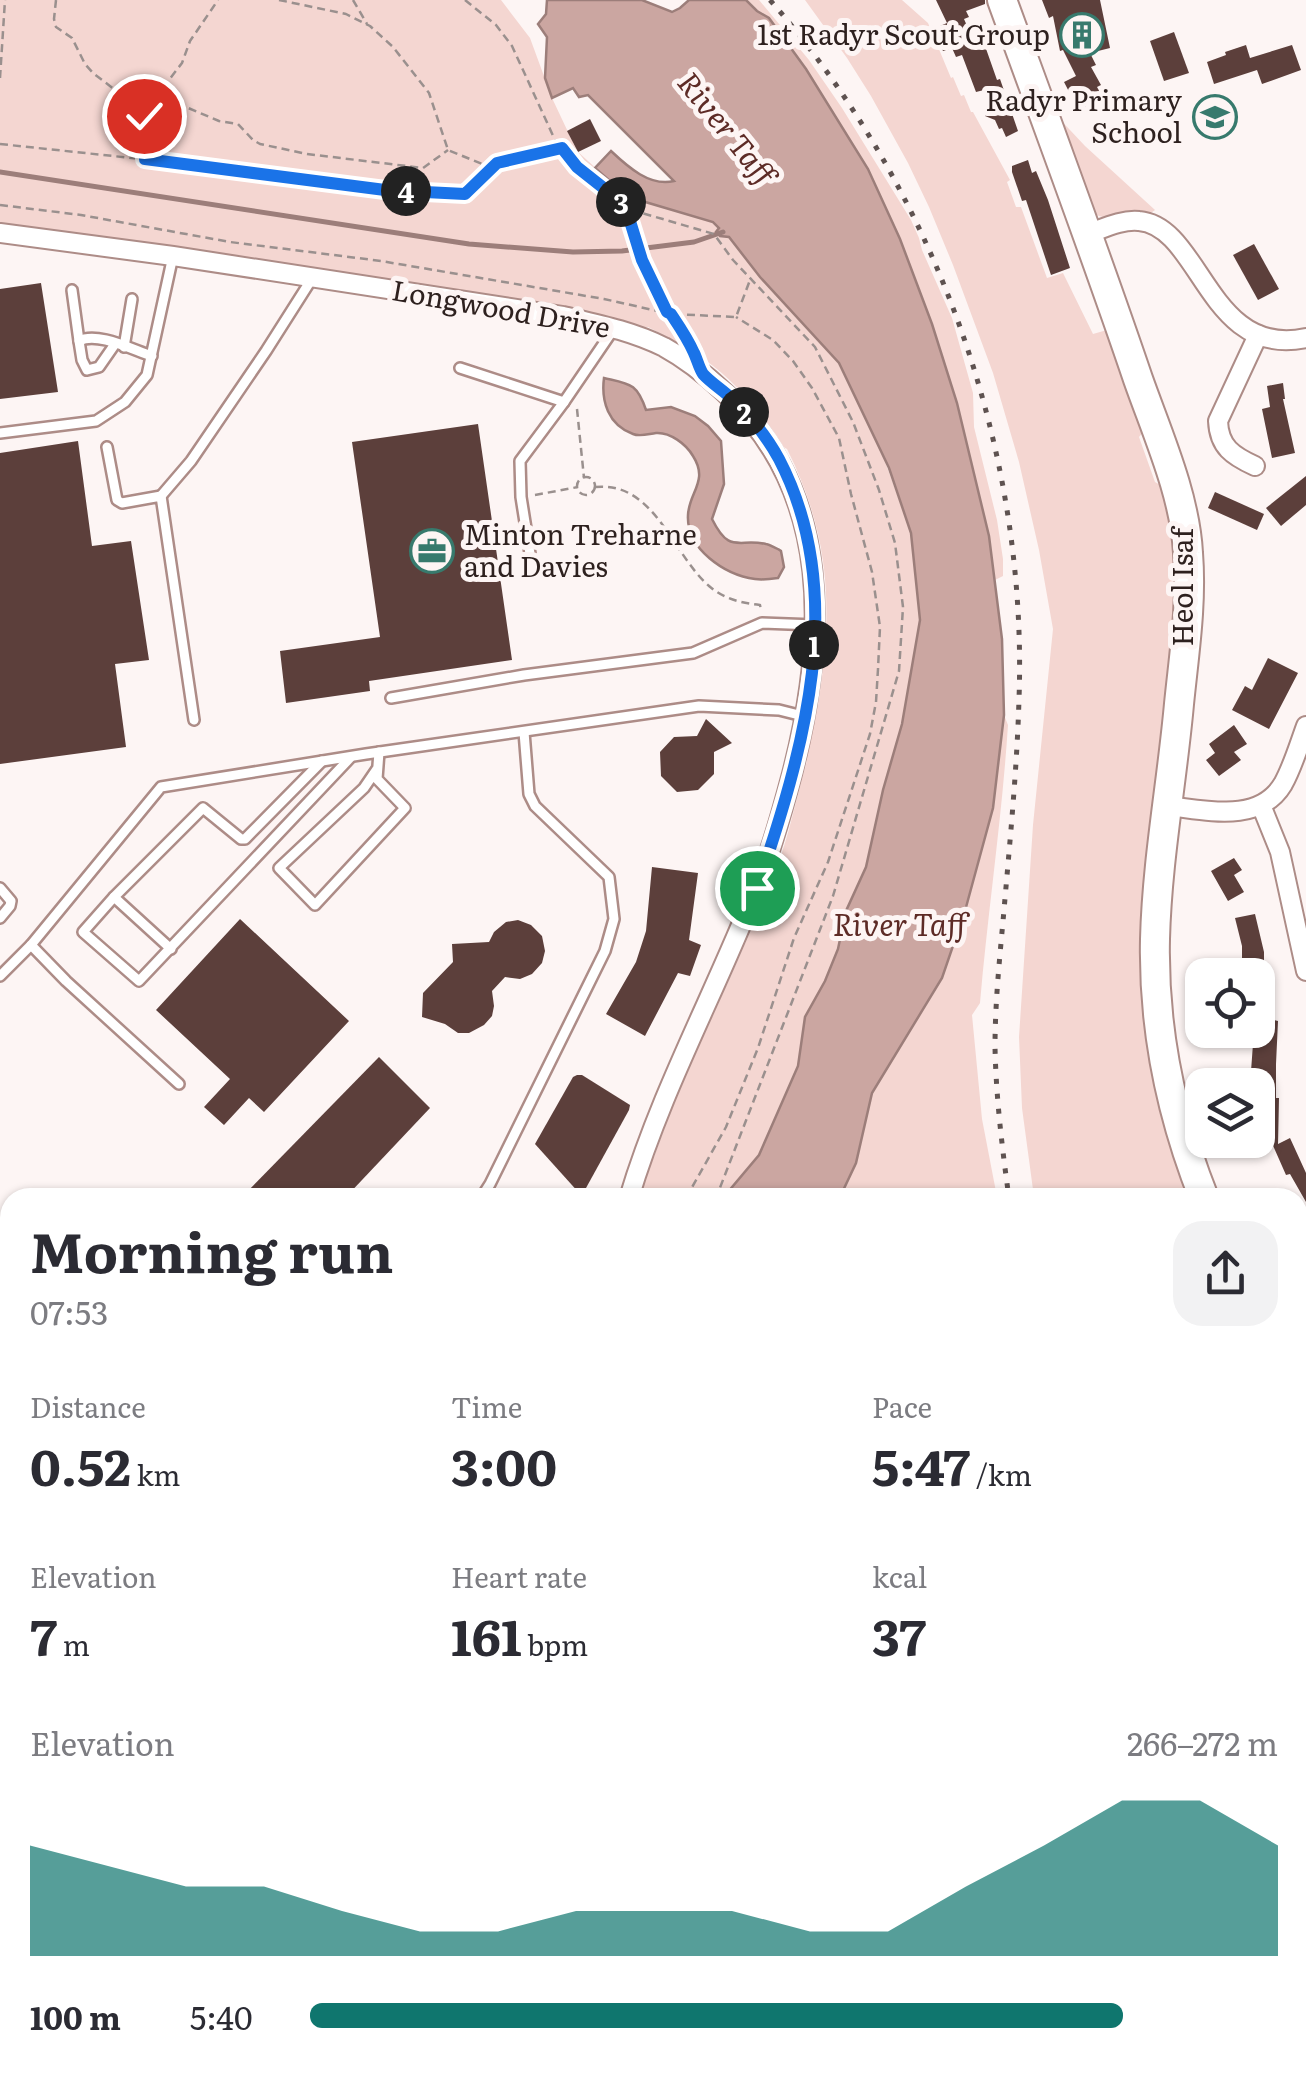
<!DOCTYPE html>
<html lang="en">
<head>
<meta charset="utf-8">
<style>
	body { margin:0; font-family:Literata,serif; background:#f2f2f3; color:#2b2b33; height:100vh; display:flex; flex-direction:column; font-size:38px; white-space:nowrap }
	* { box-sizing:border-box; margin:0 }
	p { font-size:32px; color:#7c7c81 }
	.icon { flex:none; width:55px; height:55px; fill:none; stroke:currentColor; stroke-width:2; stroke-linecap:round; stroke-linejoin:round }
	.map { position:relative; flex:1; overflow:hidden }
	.sheet { position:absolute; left:0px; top:1188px; width:1308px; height:888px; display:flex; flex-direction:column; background:#fff; border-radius:30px 30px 0 0; box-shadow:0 2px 8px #0004 }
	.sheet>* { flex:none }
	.controls { position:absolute; left:1185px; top:958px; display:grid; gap:20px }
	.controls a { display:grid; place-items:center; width:90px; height:90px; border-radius:20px; background:#fff; box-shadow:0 2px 8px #0004; font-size:50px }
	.pin { position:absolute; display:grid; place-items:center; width:85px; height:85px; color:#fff; margin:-42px; border:5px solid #fff; border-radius:50%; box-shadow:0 2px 10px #0007 }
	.km { position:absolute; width:50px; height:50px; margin:-25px; border-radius:50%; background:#222; color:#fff; font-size:28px; line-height:50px; text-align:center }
	.round { display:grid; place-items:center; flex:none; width:105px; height:105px; border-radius:30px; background:#f2f2f3 }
	.overview { display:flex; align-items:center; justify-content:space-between; height:170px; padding:0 30px }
	h1 { font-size:55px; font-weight:700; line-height:75px }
	.stats { display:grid; grid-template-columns:repeat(3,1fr); gap:15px; height:170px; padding:10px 30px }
	.stats div { display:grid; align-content:center }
	.stats b { font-size:50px; font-weight:700 }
	.stats small { font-size:28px; font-weight:400 }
	.stats p { font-size:28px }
	.chart { height:280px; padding:20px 30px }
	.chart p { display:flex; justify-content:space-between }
	.chart svg { width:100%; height:180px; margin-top:10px; fill:#0f766e; opacity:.7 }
	ul { padding:0 30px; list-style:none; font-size:32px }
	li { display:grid; grid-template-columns:160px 120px 1fr; align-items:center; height:75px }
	li i { height:25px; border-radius:12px; background:#0f766e }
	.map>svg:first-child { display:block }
	.green { fill:#f4d6d1 }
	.water { fill:#cba6a1; stroke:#9c7e7a; stroke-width:2.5 }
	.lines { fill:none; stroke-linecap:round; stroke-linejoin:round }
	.stream { stroke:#9c7e7a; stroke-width:5 }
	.building { fill:#5c3f3b }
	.service-casing { stroke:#ad8c87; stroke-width:14 }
	.minor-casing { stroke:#ad8c87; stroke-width:22 }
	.secondary-casing { stroke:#ad8c87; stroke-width:32 }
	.motorway-casing { stroke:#ad8c87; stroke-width:40 }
	.path { stroke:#9a908e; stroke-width:2.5; stroke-dasharray:8 5; stroke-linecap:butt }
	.service { stroke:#fff; stroke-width:9 }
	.minor { stroke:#fff; stroke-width:18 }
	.secondary { stroke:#fff; stroke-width:28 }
	.motorway { stroke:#fff; stroke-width:35 }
	.rail { stroke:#5e5250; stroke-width:5; stroke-dasharray:5 10; stroke-linecap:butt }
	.route-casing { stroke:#fff; stroke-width:20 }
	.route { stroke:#1a73e8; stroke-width:12 }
	.labels { text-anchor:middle; stroke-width:10; stroke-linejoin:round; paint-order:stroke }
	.poi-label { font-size:28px; fill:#2e211f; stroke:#fdf5f4; text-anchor:end }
	.street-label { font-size:28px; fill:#2e211f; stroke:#fdf5f4 }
	.water-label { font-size:30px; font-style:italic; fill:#5d2b26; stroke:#fdf5f4 }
</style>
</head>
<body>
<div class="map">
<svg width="1306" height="2074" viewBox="0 0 1306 2074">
	<rect width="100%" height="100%" fill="#fdf5f4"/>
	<g class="green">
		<path d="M0,0h501l29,38 22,60 25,53 34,31 31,19 71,21 15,15 70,44 60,123 12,4 16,56 25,69 10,87 -16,85 2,13 -24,95 -33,108 -47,126 -23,95 -48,55h-91l3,-10 -4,-5 8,-22 6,-3c34,-97 84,-189 121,-285 14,-35 21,-74 32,-111l-3,-11 10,-44 4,-1c15,-95 13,-168 -31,-256 -20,-10 -28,-37 -43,-54 -27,-31 -60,-50 -96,-68l-9,3 -333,-61 -212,-33 -6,5 -25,-3 -6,-7 -57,-7z"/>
		<path d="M746,0h13l50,60 33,48 69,112 8,18 3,12 30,68 21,75 1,34 23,93 6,39v17l-14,7 -230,-568z"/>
		<path d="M805,0h97l26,23 23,55 2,-1 8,19 3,-1 7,17h2l37,68 -3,2 9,25h5l26,71 16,-5 30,61 14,-4 41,96 -9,11 16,45 16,9 7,25v149l-10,16 4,32 -20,179 23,245 4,34 10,26h-155l-12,-89 -3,-71 14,-212 20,-196 -14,-79 -20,-88 -26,-89 -40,-108 -24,-58 -21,-44 -37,-67 -24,-38z"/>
		<path d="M1054,113l31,33 70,64c-12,11 -51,12 -64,2z"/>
		<path d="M1004,715l4,10c-6,93 -20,185 -28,278l-8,12 10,104 15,78 -172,1 170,-473z"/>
		<path d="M1298,1386l8,13v280l-8,3z"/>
		<path d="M10,1574v126l-10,1v-123z"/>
		<path d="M0,1713h10v272l-10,2z"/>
		<path d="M1306,1766v308h-15l-3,-9h10v-297z"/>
		<path d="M144,2065h589l-3,9h-615z"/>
	</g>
	<g class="water">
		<path d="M547,0h95l30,12 8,-4 9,-8h57l11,11 12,7 37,51 62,100 32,70 32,85 25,79 32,133 13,103 2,76 -11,93 -28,103 -23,67 -70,115 -16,70 -16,34h-114l2,-5 31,-37 39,-89 7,-49 20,-36 13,-32 8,-38 20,-44 17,-77 19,-66 18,-104 -9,-87 -22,-65 -50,-105 -79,-86 -31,-40 -9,-1 -4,-4 3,-4 -6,-6 -71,-21 -31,-19 -16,-14 16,-17c17,16 39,36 63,30l-86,-86 -9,2 -6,-9 -21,10 -7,-20 2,-41 -9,-13 8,-10z"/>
		<path d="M604,378c26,6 33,5 42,32l25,-3 24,9 13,10 13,15 3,43 -12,35c18,36 26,19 54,25 2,0 14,6 15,7l3,16 -6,11c-7,1 -16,2 -23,1 -30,-4 -69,-30 -67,-64 1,-23 21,-34 5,-59 -7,-12 -23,-24 -37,-23 -8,1 -16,4 -23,1 -25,-9 -32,-33 -29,-56z"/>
	</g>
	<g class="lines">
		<path class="stream" d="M0,172l469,72 104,8 49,-1 72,-9 29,-10"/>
	</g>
	<g class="building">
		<path d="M936,0h49v4l-19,7 3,6 -5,2 12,27 8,-3 13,37 3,-1 18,52 -12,6 -4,-9 -3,1 -4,-9 -10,-4 5,-9 -6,-17 -8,2 -14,-37 -6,2 -4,-9 -9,3 -10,-22 14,-6z"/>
		<path d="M1042,0h58l10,48 -20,5 6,12 -5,2 10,18 -4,2 5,9 -10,6 3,6 -14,7 -17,-33 12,-6 -13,-26 -3,1 -7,-35 -4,2z"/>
		<path d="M1174,32l15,41 -25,8 -14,-40z"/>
		<path d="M1246,45l4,13 42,-13 9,25 -39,14 -5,-14 -43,14 -7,-22 19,-7 -1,-3z"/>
		<path d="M590,119l11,22 -23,11 -11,-21z"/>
		<path d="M1028,160l4,13 4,-2 12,29 22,68 -19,7 -25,-75 -4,1 -10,-29v-6z"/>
		<path d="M1254,244l25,45 -21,11 -25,-45z"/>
		<path d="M41,283l17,109 -58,7v-110z"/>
		<path d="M1283,383l2,16h-2l12,54 -23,5 -10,-49 8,-2 -3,-21z"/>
		<path d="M478,424l34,236 -143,21 1,10 -84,12 -6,-52 100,-14 -28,-195z"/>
		<path d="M78,441l14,105 39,-5 18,119 -34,4 11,83 -126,17v-311z"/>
		<path d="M1306,476v29l-25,21 -15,-18z"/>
		<path d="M1215,492l49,22 -7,16 -49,-22z"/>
		<path d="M1268,658l30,15 -29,56 -37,-19 13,-24 7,4z"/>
		<path d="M706,719l26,24 -18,9v22l-16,16 -21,2 -16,-16 -1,-24 14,-15 23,-1z"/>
		<path d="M1234,725l13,19 -13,8 7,8 -22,16 -13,-16 9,-7 -6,-9z"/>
		<path d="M1234,858l8,12 -8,5 10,17 -16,9 -17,-30z"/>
		<path d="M652,867l46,6 -9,67 12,5 -11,31 -12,-3 -33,63 -39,-22 30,-52 10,-31z"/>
		<path d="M1255,914l9,38v21h-22v-27l-7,-28z"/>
		<path d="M240,919l109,102 -85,91 -15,-14 -25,27 -20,-18 26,-28 -74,-69z"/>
		<path d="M518,920l13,5 11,11 3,15 -3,12 -10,11 -12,5 -15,-2 -13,14 2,15 -2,10 -8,9 -15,8h-11l-13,-9 -23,-7 1,-24 30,-31 -1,-18 37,-2 5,-10 12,-10z"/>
		<path d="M1258,985h17l-1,35 4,1 -2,43v34h3l-1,46 12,-6 16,35v29l-16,-28 -4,1 -19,-43 -8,-1 2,-38h-3v-8h-8l4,-55h4z"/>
		<path d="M379,1057l51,51 -85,90h-104z"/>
		<path d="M577,1075h5l48,30 -1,5 -43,78 -6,6 -45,-50 38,-67z"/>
	</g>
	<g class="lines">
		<g class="service-casing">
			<g id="service">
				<path d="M72,290l7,51"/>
				<path d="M115,344l-16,23 -12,3 -5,-10 -3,-19c18,-10 54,9 73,15"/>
				<path d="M124,347l8,-48"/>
				<path d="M460,368l104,34"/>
				<path d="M0,433l96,-12 29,-19 22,-27 26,-119"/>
				<path d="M107,447l10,53 5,3 39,-7 33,224"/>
				<path d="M161,496l30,-35 75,-110 47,-74"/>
				<path d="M531,560l-10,-63 -1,-36 44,-59 49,-72"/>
				<path d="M391,698l133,-23 169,-22 69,-30 53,2"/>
				<path d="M377,769l-13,19 -85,80 36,37 90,-97 -28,-29 2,-27"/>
				<path d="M0,888l11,13 -1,5 -10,12"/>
				<path d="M114,897l-31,35 56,49 211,-223"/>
				<path d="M31,945l35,36 113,103"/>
				<path d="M171,949l-57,-52 89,-89 38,31h4l77,-78"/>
				<path d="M0,976l31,-31 130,-158 205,-33 333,-48 80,4 24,6"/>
				<path d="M481,1198l9,-14 115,-233 9,-32 -5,-42 -74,-71 -6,-12 -5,-62"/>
				<path d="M0,1485l10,10"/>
				<path d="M1298,1932l8,-1"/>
				<path d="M898,2065l1,9"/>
			</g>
		</g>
		<g class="minor-casing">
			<g id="minor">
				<path d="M0,233l173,23 390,60c34,8 69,15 101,31 22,12 42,28 60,45 111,101 102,249 68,382 -10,38 -21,78 -36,115 -41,104 -95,202 -127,309"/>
				<path d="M1087,234c15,-5 35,-15 52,-13 62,5 69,138 167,117"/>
				<path d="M1255,466c-22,-10 -36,-19 -37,-45l40,-86"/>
				<path d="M1261,805l19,47 26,119"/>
				<path d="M1168,806c38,4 91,18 115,-22 10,-18 16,-39 23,-58"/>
				<path d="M0,1707l10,-2"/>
			</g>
		</g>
		<g class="secondary-casing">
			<g id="secondary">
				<path d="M1002,0c46,126 93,252 136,379 19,54 47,116 50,174 4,51 -4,101 -9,151 -7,78 -22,156 -24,235 -2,89 16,176 49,259"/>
				<path d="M1298,1360l8,12"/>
			</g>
		</g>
		<g class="motorway-casing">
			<g id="motorway">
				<path d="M1298,1707l8,-3"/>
				<path d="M1298,1752l8,-3"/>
				<path d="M0,2001l10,-2"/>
				<path d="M0,2030l10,-2"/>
				<path d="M0,2059l10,-2"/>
				<path d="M69,2074l26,-9"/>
			</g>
		</g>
		<g class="path">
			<path d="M56,0l-2,19 2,8 16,11 13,26 8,9 34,26 10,3 30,-3 52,22 19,3 15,16 7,4 47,10 116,14 25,-18"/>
			<path d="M279,0l67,14 24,12 23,21 36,46 19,57 39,16 8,-3"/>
			<path d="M353,0l14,24"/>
			<path d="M465,0l31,25 16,21 43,94 22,27 48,38 17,8 72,21 19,26 82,87 38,75 26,68 16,53 8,64 -4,64 -66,225 -117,302"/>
			<path d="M0,78l5,-78"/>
			<path d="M155,98l27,-35 8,-22 28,-41"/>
			<path d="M0,144l188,20 197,26 80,4 32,-31 64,-14"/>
			<path d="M145,158v-54l3,-2"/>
			<path d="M0,205l81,10 149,27 151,19 223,38 67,15 15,24"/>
			<path d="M626,207l16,53 24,51"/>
			<path d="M674,314l62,3 14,-37"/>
			<path d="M577,409l7,69"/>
			<circle cx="586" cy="486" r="9"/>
			<path d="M595,487c60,-6 77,67 114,99 15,13 32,17 51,19l1,6"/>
			<path d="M535,495l43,-8"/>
			<path d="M686,1198l40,-71 32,-79 36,-110 34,-76 42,-128 6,-32 2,-33 2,-42 -8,-55 -21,-78 -12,-56 -27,-50 -19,-27 -20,-21 -37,-23"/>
			<path d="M0,1672h10"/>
			<path d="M0,1771h10"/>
			<path d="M346,2074l28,-9"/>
			<path d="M658,2074v-9"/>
		</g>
		<use href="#service" class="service"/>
		<use href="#minor" class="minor"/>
		<use href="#secondary" class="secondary"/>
		<use href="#motorway" class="motorway"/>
		<g class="rail">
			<path d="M770,0c165,189 258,448 249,699 -2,70 -9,141 -15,211 -4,45 -9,91 -9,137 1,50 7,100 14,151"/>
			<path d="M1258,2065l3,9"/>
		</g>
	</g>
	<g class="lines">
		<g class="route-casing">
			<path id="route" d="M144,116l1,43 240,31 80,4 32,-31 65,-15 15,19 48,38 17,55 25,52 4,2c8,12 17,25 23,39 3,6 5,15 9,21 8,9 20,16 29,25 18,17 35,38 47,60 71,136 24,293 -22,429"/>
		</g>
		<use href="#route" class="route"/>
	</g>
	<defs>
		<g id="building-ring" transform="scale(2.25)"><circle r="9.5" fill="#fdf5f4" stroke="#377a6d" stroke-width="1.5"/><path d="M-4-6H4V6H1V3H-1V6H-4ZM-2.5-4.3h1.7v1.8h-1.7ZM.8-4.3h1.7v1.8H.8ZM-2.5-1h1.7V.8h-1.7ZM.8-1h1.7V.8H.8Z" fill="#377a6d"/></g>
		<g id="school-ring" transform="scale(2.25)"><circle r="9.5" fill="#fdf5f4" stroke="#377a6d" stroke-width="1.5"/><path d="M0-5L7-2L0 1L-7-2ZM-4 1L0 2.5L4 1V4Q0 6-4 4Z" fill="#377a6d"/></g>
		<g id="office-ring" transform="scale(2.25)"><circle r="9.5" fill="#fdf5f4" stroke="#377a6d" stroke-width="1.5"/><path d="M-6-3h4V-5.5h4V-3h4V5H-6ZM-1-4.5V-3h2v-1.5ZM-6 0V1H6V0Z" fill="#377a6d"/></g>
	</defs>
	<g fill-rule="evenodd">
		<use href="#building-ring" x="1082" y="35"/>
		<use href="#school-ring" x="1215" y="117"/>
		<use href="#office-ring" x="432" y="551"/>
	</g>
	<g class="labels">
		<g class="poi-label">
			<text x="1050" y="45">1st Radyr Scout Group</text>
			<text x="1182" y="111">Radyr Primary<tspan x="1182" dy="32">School</tspan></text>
			<text x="464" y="545" text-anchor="start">Minton Treharne<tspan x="464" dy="32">and Davies</tspan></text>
		</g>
		<g class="street-label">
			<text transform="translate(501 309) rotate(10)" y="10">Longwood Drive</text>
			<text transform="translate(1183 587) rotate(-90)" y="10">Heol Isaf</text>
		</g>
		<g class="water-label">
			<text transform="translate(726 129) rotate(51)" y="10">River Taff</text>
			<text x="900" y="936">River Taff</text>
		</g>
	</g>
</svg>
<div class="controls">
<a><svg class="icon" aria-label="locate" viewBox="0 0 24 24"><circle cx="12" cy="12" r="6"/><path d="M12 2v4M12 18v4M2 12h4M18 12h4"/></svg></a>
<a><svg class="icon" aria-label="layers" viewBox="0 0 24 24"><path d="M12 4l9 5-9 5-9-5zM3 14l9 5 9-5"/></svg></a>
</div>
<div class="pin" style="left:757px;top:888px;background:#1e9e55"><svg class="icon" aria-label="arrive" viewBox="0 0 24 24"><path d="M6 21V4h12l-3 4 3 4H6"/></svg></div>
<div class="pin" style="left:144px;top:116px;background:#d93025"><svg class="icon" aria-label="check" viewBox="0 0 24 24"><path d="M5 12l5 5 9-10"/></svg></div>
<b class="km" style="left:814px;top:645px">1</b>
<b class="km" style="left:744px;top:412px">2</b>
<b class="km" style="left:621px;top:202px">3</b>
<b class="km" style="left:406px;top:191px">4</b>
<section class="sheet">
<div class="overview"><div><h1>Morning run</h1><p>07:53</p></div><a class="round"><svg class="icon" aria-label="share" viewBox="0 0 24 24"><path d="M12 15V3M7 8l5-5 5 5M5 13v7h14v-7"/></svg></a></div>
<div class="stats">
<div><p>Distance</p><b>0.52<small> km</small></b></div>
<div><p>Time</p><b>3:00</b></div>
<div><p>Pace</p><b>5:47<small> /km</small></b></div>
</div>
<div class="stats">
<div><p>Elevation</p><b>7<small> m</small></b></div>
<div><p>Heart rate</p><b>161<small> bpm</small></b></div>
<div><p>kcal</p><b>37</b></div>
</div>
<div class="chart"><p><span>Elevation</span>266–272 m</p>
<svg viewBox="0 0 160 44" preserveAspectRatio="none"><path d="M0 44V17L10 22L20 27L30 27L40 33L50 38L60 38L70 33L80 33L90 33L100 38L110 38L120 27L130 17L140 6L150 6L160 17V44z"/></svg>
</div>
<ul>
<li><b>100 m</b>5:40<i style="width:84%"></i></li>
</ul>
</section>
</div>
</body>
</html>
